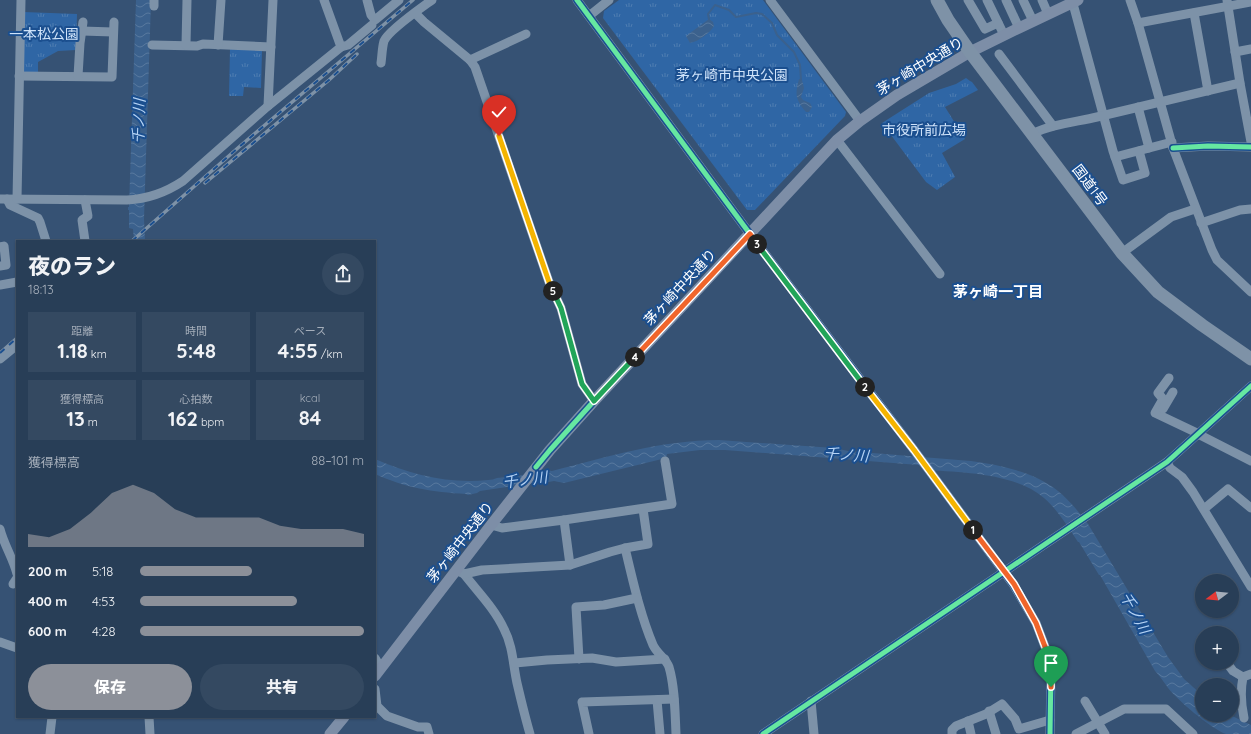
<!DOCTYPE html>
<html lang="ja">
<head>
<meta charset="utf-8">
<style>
	body { margin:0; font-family:Quicksand,"Noto Sans JP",sans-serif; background:#344961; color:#f1f3f6; height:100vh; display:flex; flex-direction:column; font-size:15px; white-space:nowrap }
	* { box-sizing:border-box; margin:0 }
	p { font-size:13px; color:#a5aeba }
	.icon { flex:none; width:22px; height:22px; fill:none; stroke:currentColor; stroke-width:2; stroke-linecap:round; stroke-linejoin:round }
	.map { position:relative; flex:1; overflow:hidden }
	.panel { position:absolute; left:16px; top:240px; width:360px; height:478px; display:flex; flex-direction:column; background:#283e57; border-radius:0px; box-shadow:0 1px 3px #0004,0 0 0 1px #44576d }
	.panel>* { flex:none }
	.needle { width:26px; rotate:254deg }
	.controls { position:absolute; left:1195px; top:574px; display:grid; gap:8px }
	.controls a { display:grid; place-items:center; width:44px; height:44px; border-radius:50%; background:#283e57; box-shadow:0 1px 3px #0004,0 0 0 1px #44576d; font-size:20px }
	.pin { position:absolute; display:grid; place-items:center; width:34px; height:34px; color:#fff; margin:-41px -17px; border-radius:50% 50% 50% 0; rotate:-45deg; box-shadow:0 0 4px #0007 }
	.pin .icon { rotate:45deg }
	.km { position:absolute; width:20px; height:20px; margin:-10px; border-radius:50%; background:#222; color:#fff; font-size:11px; line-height:20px; text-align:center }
	.round { display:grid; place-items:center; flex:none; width:42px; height:42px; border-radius:21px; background:#344961 }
	.overview { display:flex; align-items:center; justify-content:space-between; height:68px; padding:0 12px }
	h1 { font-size:22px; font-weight:800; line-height:30px }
	.metrics { display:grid; grid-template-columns:repeat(3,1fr); gap:6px; height:68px; padding:4px 12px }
	.metrics div { display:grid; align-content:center; border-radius:0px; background:#344961; text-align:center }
	.metrics b { font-size:20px; font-weight:800 }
	.metrics small { font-size:11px; font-weight:400 }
	.metrics p { font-size:11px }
	.chart { height:112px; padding:8px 12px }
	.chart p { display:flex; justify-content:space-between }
	.chart svg { width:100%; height:72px; margin-top:4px; fill:#8c9099; opacity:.7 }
	.action { display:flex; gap:8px; margin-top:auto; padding:8px 12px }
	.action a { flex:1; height:46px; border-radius:24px; background:#8c9099; color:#fff; font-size:16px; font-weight:800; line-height:46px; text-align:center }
	.action a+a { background:#344961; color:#f1f3f6 }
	ul { padding:0 12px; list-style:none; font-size:13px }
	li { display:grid; grid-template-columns:64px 48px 1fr; align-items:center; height:30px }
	li i { height:10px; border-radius:5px; background:#8c9099 }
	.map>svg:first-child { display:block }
	.park { fill:url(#park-tufts) }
	.water { fill:url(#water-waves) }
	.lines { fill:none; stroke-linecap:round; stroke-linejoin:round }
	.stream { stroke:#3b618d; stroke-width:2 }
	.minor { stroke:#7d92a8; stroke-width:9 }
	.major { stroke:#7d8ea7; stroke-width:11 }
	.highway { stroke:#7e92a7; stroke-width:13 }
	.rail-casing { stroke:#7e92a7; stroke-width:3.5 }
	.rail { stroke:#1b4f8f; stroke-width:2; stroke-dasharray:6; stroke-linecap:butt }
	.cycleway-casing { stroke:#1b4f8f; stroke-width:8 }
	.cycleway { stroke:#66e7a1; stroke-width:5 }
	.split-1-casing { stroke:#fff; stroke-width:8 }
	.split-2-casing { stroke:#fff; stroke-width:8 }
	.split-3-casing { stroke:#fff; stroke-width:8 }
	.split-4-casing { stroke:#fff; stroke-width:8 }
	.split-5-casing { stroke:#fff; stroke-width:8 }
	.split-6-casing { stroke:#fff; stroke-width:8 }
	.split-1 { stroke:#f0652b; stroke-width:5 }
	.split-2 { stroke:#f5b400; stroke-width:5 }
	.split-3 { stroke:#22a559; stroke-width:5 }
	.split-4 { stroke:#f0652b; stroke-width:5 }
	.split-5 { stroke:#22a559; stroke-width:5 }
	.split-6 { stroke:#f5b400; stroke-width:5 }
	.labels { text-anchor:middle; stroke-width:4; stroke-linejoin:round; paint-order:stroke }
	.park-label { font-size:14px; fill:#cfe3fa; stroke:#1b4f8f }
	.street-label { font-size:14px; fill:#fff; stroke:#1b4f8f }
	.water-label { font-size:15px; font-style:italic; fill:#b5d3f5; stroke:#1b4f8f }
	.neighbourhood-label { font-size:15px; font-weight:bold; fill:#fff; stroke:#1b4f8f }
</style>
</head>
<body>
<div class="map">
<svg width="1251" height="734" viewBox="0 0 1251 734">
	<defs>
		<pattern id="park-tufts" width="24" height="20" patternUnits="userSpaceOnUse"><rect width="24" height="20" fill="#2f66a5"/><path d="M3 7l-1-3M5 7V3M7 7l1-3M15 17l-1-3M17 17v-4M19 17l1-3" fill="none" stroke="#4e7db2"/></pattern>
		<pattern id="water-waves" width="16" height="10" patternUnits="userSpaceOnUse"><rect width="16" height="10" fill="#3b618d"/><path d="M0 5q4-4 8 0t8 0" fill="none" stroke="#58799e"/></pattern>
	</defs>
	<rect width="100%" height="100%" fill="#365274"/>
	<g class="park">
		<path d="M619,0h144l83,112 -1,4 -90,94h-8l-144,-192 1,-7z"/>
		<path d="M23,12l54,2 -1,36 -18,1 -20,11v11l-18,-1z"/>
		<path d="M230,49l32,1 -1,38 -17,-1 -1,9h-14z"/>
		<path d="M966,78l4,3 2,1 6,8 -33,17 20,32 -23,14 13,24 -18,13 -11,-8 -44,-59 47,-30 27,-9z"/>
	</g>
	<g class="water">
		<path d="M136,0h15l-7,219 1,22h-11l-1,-12 -4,-1v-18h-1v-3h1z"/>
		<path d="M709,19l4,3 1,4c-5,8 -15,15 -24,17l-4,-7z"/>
		<path d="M799,79l3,1 2,8 -3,9 2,3 7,3 2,4 -3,5h-3c-11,-13 -11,-18 -7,-33z"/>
		<path d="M719,440l115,8 14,3 123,10c29,4 64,11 87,30 11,9 21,21 30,33l80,133 16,22 18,16v20h28l21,10v9c-7,0 -18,0 -25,0 -13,-4 -52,-36 -60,-49 -3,-4 -7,-10 -11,-14l-55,-96h-1l-20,-33h-1c-10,-15 -20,-32 -34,-44 -29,-25 -83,-26 -120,-28l-5,-5 -194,-15h-25l-33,4 -1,4 -102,25 -10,-2 -11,2 -4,-1 -59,9 -3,2 -9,2 -2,-1c-34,-2 -60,-6 -91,-20v-15c36,16 74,25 113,21 4,0 6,-1 9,-2 7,-1 15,-1 22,-2 10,-2 22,-7 33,-5 55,-14 110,-31 167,-31z"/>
	</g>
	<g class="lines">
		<path class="stream" d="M709,19l-1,-5 7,-9 14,5 7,7 20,-4 6,1 10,9 5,12 17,17 6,13 1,15"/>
		<g class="minor">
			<path d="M367,0l4,15 4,5 24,-20"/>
			<path d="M577,0l173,234 164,216 99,134 23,39 11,29 4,16 -1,66"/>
			<path d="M770,0l90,121"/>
			<path d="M968,0l17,29 13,-6"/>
			<path d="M987,0l17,35"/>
			<path d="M1006,0l13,28"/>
			<path d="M1023,0l10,21"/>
			<path d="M1042,0l6,14"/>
			<path d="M1072,0l41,151 10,29 22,-7 -6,-22"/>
			<path d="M1130,0l8,23 35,125 39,102 5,10 34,32"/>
			<path d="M1227,0l13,83 11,59"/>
			<path d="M154,6v-6"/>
			<path d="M415,13l9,9 46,38 5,7 74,215 12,26 21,76 12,17"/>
			<path d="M1194,13l14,78"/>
			<path d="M589,16l20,-16"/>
			<path d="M1138,23l113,-21"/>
			<path d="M82,31l31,1"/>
			<path d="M152,45l45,1 6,-2 68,3"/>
			<path d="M186,45l1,-45"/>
			<path d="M218,45l3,-45"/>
			<path d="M341,47l7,-2 24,-20"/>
			<path d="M1235,52l16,-3"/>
			<path d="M999,54l54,72"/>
			<path d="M470,60l56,-26"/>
			<path d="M381,63c1,-7 1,-15 3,-22 5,-11 37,-33 48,-41"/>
			<path d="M19,76l93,1 2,-55"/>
			<path d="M78,76l2,-33 3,-21"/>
			<path d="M268,106l5,-106"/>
			<path d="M1138,107l11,41"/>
			<path d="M1032,134c20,-10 44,-12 65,-17 48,-11 95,-23 143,-34"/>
			<path d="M837,140l103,134"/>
			<path d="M1173,148l35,-2 43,1"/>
			<path d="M1115,157l57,-15"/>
			<path d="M0,199l127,1c21,-1 38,-7 56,-19l85,-75 73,-59 -17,-47"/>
			<path d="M7,199l3,6 28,13 2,4 6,19"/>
			<path d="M17,199l4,-199"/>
			<path d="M85,200l3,16 -6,4 3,21"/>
			<path d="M1201,223l39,-13 11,-1"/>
			<path d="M0,247l4,-1 2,19 -6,1"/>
			<path d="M1122,253l49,-36 24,-8"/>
			<path d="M0,285l17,-3"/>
			<path d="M0,359l17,-14"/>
			<path d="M1169,378l-11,15 5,6 -8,14 40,19 1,4"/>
			<path d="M1163,409l10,-17"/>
			<path d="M1198,434l53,27"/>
			<path d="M1167,462l3,6 12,9 11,15 58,95"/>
			<path d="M1204,509l24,-20 23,19"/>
			<path d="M564,520l6,45"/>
			<path d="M491,525l11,3 62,-8 108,-16 -7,-43"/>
			<path d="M0,529c4,16 13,29 17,45"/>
			<path d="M625,548l23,-4 -5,-35"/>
			<path d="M460,572l4,2c14,18 31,35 40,55 9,17 9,36 13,54 4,17 8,34 13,51"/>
			<path d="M464,574l18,-4 88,-5 40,-13 15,-4c8,33 15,66 28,97 4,9 13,13 16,22 6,20 6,46 7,67"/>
			<path d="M13,584l4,-6"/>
			<path d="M0,642l17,6"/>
			<path d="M375,658l6,10"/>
			<path d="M579,659l-3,-52 28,-2 33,-7"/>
			<path d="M515,663l32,-3 45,-2 24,4 49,-3"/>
			<path d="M1227,663l6,8 10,6"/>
			<path d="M375,689l2,17 10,10 31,11h9l2,7"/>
			<path d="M657,700l3,34"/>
			<path d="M811,701l3,33"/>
			<path d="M1085,701l20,33"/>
			<path d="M989,711l7,23"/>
			<path d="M149,717l1,17"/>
			<path d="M1244,718c-3,-14 -4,-26 -1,-41l8,-3"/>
			<path d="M968,721l3,13"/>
			<path d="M50,734l2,-17"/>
			<path d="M589,734l-7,-32 92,-3"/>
			<path d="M763,734l404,-272 84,-76"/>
			<path d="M952,734v-4l4,-4 30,-12 16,-10 13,15 4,10 31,-9"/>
			<path d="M1076,734l48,-25h42l27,25"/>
		</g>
		<g class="major">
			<path d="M375,676l116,-151 59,-75 44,-49 243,-261 23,-19 37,-26 73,-43 49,-24 59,-28"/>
			<path d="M330,734l14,-17"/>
		</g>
		<path class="highway" d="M937,0l11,20 22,32 152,201 36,39 44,33 49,34"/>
		<g class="rail-casing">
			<g id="rail">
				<path d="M205,183l124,-103 28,-26"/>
				<path d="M132,241l107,-94 174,-147"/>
				<path d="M0,353l17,-15"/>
			</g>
		</g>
		<use href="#rail" class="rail"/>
		<g class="cycleway-casing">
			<g id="cycleway">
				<path d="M577,0l173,234 164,216 99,134 23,39 11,29 4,16 -1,66"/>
				<path d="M1173,148l35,-2 43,1"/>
				<path d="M536,467l14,-17 44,-49 156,-167"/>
				<path d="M763,734l404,-272 84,-76"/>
			</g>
		</g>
		<use href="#cycleway" class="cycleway"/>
	</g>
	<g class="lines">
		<g class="split-1-casing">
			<path id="split-1" d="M973,530l41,54 22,39 11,29 4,16v19"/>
		</g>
		<g class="split-2-casing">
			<path id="split-2" d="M865,387l49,63 59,80"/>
		</g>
		<g class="split-3-casing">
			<path id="split-3" d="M757,244l108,143"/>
		</g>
		<g class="split-4-casing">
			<path id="split-4" d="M635,357l115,-123 7,10"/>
		</g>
		<g class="split-5-casing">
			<path id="split-5" d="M553,291l8,17 21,76 12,17 41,-44"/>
		</g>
		<g class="split-6-casing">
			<path id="split-6" d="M499,136l50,146 4,9"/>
		</g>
		<use href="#split-1" class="split-1"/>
		<use href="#split-2" class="split-2"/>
		<use href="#split-3" class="split-3"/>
		<use href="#split-4" class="split-4"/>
		<use href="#split-5" class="split-5"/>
		<use href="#split-6" class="split-6"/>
	</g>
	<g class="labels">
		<g class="park-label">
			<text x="44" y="39">一本松公園</text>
			<text x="732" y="80">茅ヶ崎市中央公園</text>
			<text x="924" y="135">市役所前広場</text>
		</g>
		<g class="street-label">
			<text transform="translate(920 66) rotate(-31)" y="5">茅ヶ崎中央通り</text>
			<text transform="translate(1090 185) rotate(53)" y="5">国道1号</text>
			<text transform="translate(680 287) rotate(-47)" y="5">茅ヶ崎中央通り</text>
			<text transform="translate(460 542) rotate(-52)" y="5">茅ヶ崎中央通り</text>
		</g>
		<g class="water-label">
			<text transform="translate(139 121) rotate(-88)" y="5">千ノ川</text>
			<text transform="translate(846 455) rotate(4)" y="5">千ノ川</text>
			<text transform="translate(525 480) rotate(-7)" y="5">千ノ川</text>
			<text transform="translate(1135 613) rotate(61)" y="5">千ノ川</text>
		</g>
		<g class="neighbourhood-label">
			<text x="998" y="297">茅ヶ崎一丁目</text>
		</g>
	</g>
</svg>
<div class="controls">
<a><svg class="needle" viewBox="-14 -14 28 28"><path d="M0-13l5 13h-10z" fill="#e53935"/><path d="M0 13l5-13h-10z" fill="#a5aeba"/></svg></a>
<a>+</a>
<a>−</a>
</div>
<div class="pin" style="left:1051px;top:687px;background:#1e9e55"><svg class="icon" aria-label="arrive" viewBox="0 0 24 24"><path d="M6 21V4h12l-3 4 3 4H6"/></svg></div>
<div class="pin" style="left:499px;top:136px;background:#d93025"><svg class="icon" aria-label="check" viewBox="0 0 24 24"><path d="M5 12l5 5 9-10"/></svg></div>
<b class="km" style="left:973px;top:530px">1</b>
<b class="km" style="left:865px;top:387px">2</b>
<b class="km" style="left:757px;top:244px">3</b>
<b class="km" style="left:635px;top:357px">4</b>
<b class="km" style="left:553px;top:291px">5</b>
<section class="panel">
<div class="overview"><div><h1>夜のラン</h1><p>18:13</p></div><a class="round"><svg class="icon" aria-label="share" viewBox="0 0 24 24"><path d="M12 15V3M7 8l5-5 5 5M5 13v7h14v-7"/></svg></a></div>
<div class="metrics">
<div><p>距離</p><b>1.18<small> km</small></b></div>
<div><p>時間</p><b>5:48</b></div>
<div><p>ペース</p><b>4:55<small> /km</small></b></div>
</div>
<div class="metrics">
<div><p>獲得標高</p><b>13<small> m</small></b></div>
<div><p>心拍数</p><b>162<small> bpm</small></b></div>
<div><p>kcal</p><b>84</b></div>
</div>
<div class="chart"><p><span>獲得標高</span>88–101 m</p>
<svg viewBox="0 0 160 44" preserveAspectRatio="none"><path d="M0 44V36L10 38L20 33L30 23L40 11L50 6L60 11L70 21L80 26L90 26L100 26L110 26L120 31L130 33L140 33L150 33L160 36V44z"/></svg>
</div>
<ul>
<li><b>200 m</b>5:18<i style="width:50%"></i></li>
<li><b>400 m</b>4:53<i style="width:70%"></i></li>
<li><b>600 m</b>4:28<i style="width:100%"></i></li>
</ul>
<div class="action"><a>保存</a><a>共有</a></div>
</section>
</div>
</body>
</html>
